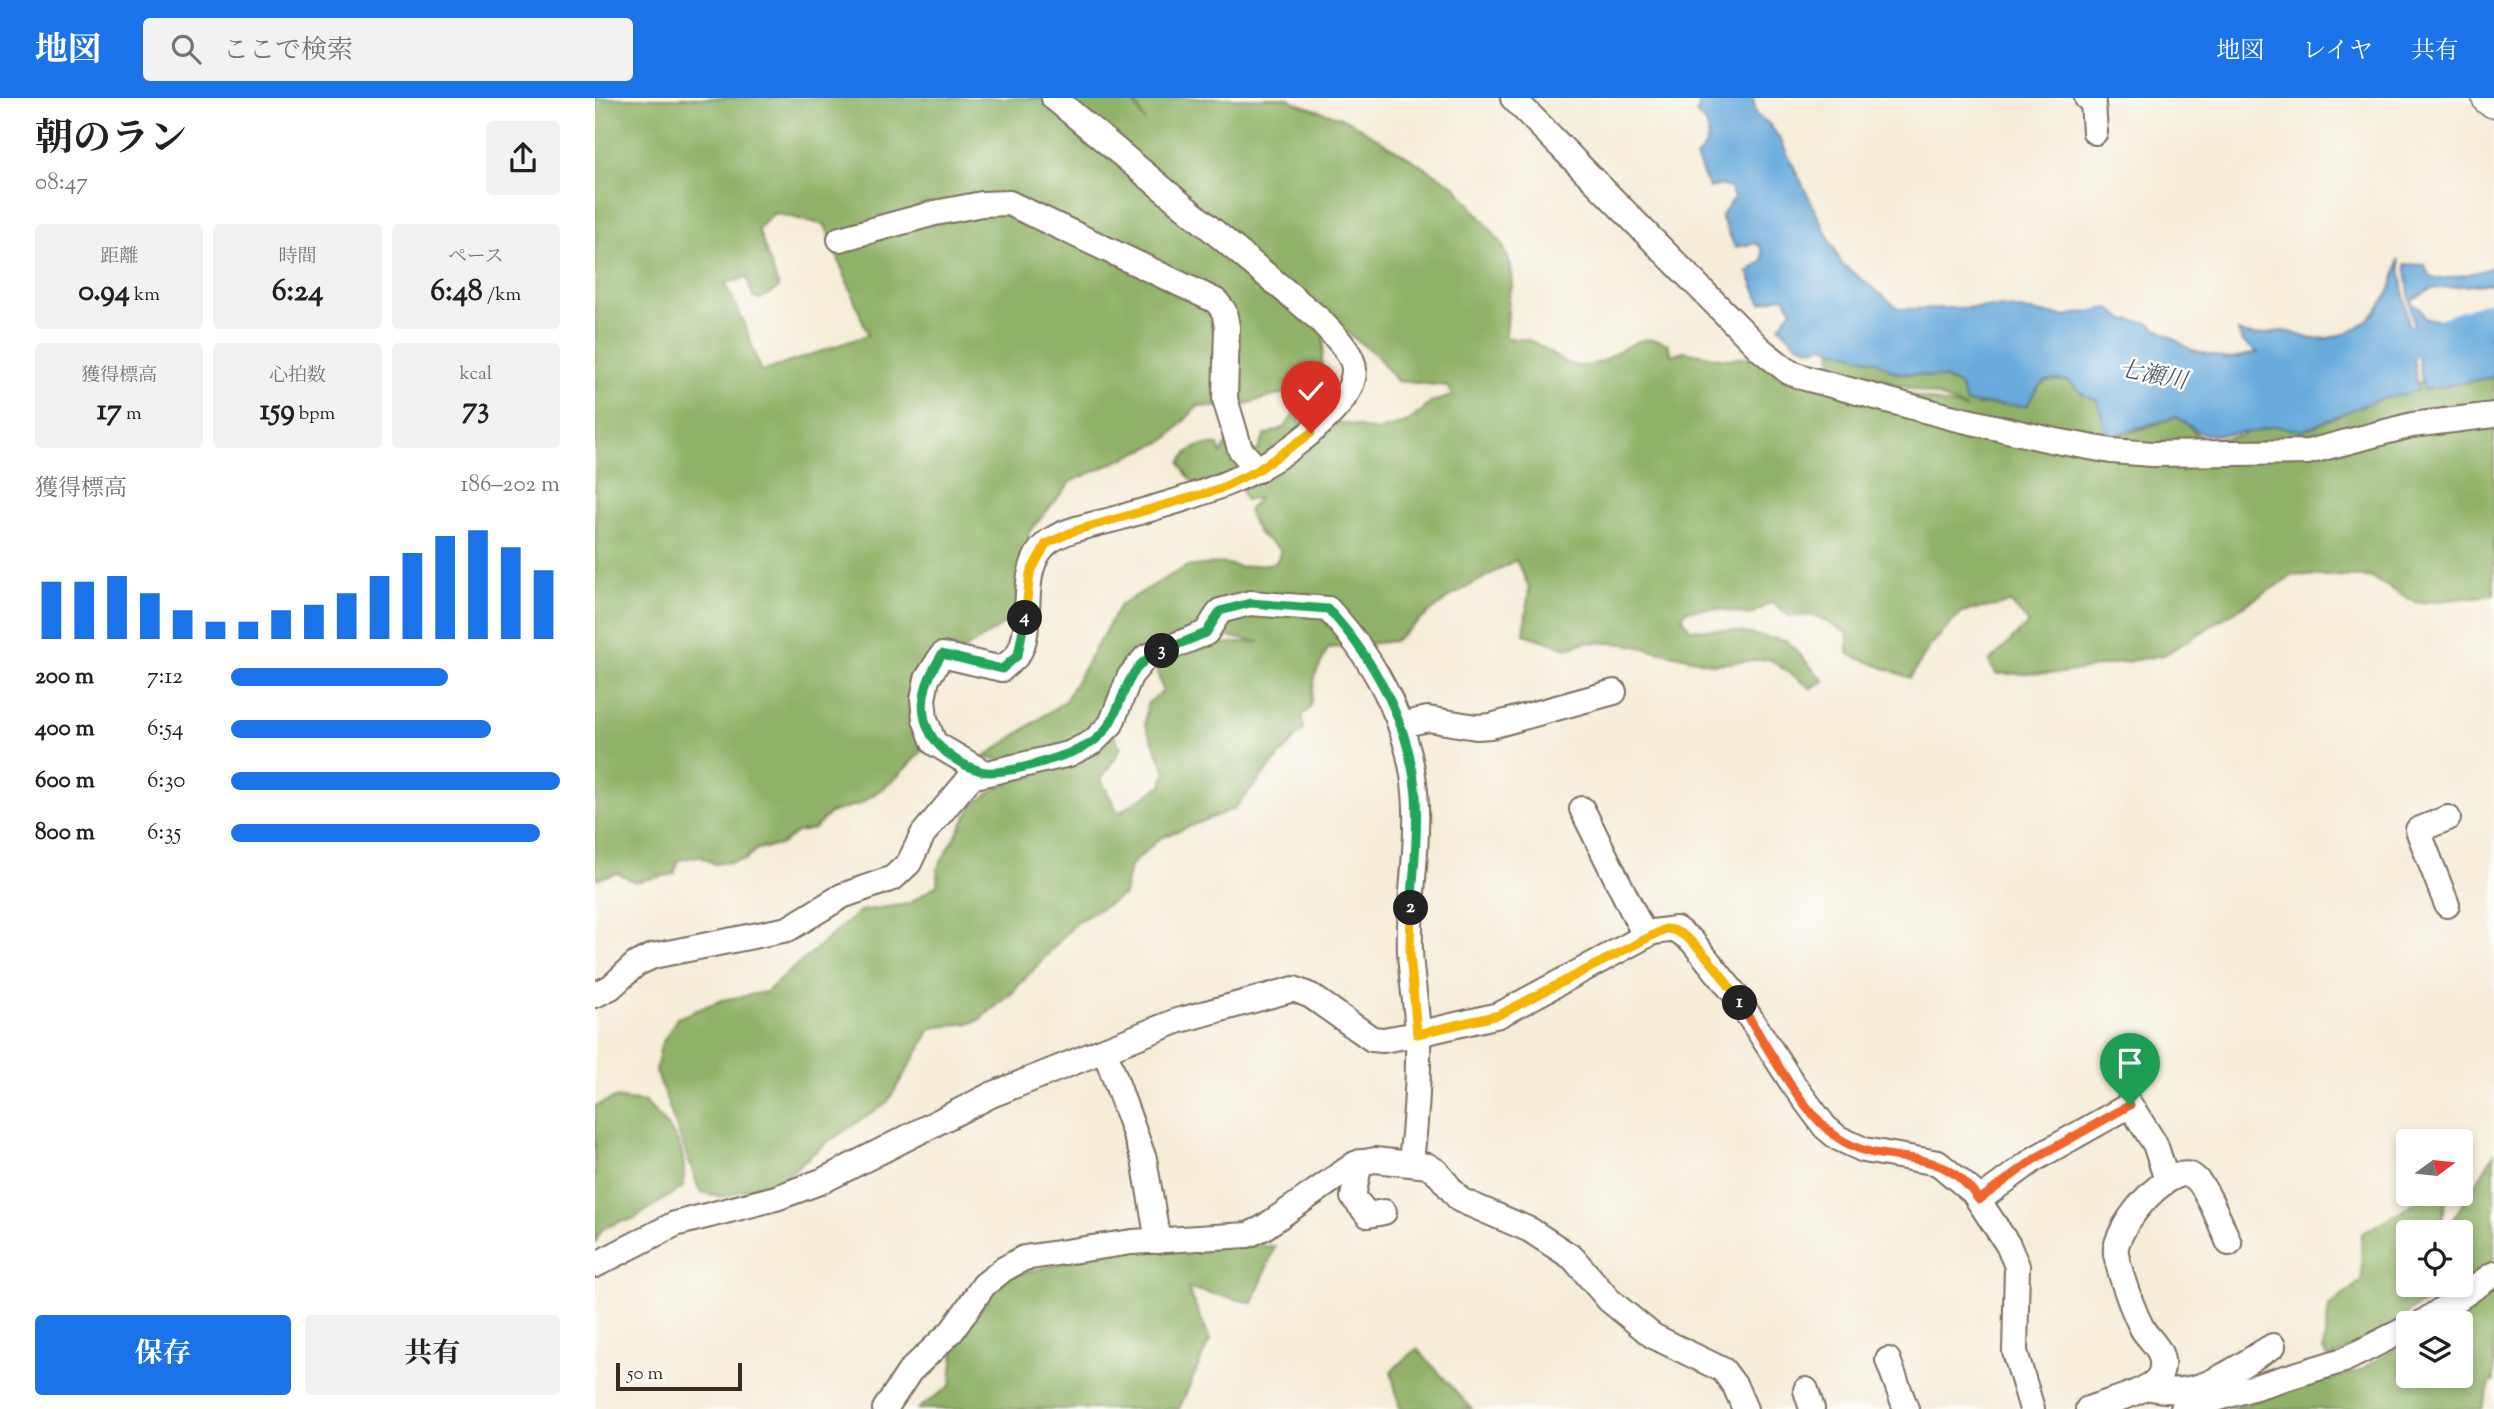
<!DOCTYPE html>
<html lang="ja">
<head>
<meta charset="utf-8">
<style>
	body { margin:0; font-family:"Sorts Mill Goudy","Noto Serif JP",serif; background:#f2f2f2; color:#202124; height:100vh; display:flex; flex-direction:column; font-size:26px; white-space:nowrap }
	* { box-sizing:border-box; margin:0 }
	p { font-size:23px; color:#757577 }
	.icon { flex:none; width:38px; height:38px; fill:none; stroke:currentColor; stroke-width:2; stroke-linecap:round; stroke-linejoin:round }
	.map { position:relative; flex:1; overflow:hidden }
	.panel { display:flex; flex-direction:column; background:#fff; width:595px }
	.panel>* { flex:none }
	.needle { width:46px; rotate:75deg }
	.buttons { position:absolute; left:1801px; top:1031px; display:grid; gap:14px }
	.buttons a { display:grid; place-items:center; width:77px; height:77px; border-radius:7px; background:#fff; box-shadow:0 4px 10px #0003; font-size:35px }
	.scale { position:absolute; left:21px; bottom:18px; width:126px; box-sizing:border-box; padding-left:7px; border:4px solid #3b2a1e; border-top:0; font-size:19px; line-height:24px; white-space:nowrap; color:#3b2a1e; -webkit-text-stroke:5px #fdfcf7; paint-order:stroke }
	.pin { position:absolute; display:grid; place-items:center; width:60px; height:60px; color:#fff; margin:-72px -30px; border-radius:50% 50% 50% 0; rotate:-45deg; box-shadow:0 0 7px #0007 }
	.pin .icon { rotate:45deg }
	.km { position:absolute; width:35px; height:35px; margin:-18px; border-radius:50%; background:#222; color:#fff; font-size:19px; line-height:35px; text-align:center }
	.round { display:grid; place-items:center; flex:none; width:74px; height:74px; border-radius:7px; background:#f2f2f2 }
	.summary { display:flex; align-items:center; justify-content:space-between; height:119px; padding:0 35px }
	h1 { font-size:38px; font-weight:700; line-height:52px }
	.figures { display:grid; grid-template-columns:repeat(3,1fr); gap:10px; height:119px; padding:7px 35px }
	.figures div { display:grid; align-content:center; border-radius:7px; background:#f2f2f2; text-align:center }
	.figures b { font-size:30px; font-weight:700 }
	.figures small { font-size:19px; font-weight:400 }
	.figures p { font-size:19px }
	.chart { height:196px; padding:14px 35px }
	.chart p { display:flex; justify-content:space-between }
	.chart svg { width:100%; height:126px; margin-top:7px; stroke:#1a73e8; stroke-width:6 }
	.primary-button { display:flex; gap:14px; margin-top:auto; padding:14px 35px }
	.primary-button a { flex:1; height:80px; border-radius:7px; background:#1a73e8; color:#fff; font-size:28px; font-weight:700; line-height:80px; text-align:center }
	.primary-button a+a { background:#f2f2f2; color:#202124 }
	ul { padding:0 35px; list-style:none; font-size:23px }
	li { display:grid; grid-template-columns:112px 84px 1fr; align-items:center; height:52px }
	li i { height:18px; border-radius:9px; background:#1a73e8 }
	header { display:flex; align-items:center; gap:42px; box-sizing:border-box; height:98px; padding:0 35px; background:#1a73e8; color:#fff }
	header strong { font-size:33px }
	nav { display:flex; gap:38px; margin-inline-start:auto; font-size:24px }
	.search { width:490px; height:63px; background:#f2f2f2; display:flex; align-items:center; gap:18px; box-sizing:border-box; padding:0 24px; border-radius:7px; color:#757577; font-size:26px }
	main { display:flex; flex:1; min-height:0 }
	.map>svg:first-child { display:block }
	.forest { fill:#90b267; stroke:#666e42; stroke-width:2; fill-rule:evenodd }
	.water { fill:#68aadc; stroke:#526a7d; stroke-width:2 }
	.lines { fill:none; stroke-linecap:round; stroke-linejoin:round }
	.river { stroke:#68aadc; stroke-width:30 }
	.minor-casing { stroke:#7c6e5f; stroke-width:28 }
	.highway-casing { stroke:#7c6e5f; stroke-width:38 }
	.minor { stroke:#fff; stroke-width:24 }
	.highway { stroke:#fff; stroke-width:35 }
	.split-1-casing { stroke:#fff; stroke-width:14 }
	.split-2-casing { stroke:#fff; stroke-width:14 }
	.split-3-casing { stroke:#fff; stroke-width:14 }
	.split-4-casing { stroke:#fff; stroke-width:14 }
	.split-5-casing { stroke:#fff; stroke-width:14 }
	.split-1 { stroke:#f0652b; stroke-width:9 }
	.split-2 { stroke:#f5b400; stroke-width:9 }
	.split-3 { stroke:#22a559; stroke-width:9 }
	.split-4 { stroke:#22a559; stroke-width:9 }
	.split-5 { stroke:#f5b400; stroke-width:9 }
	.labels { text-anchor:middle; stroke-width:5; stroke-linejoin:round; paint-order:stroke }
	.water-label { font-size:23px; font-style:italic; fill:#4d5d6a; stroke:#fdfcf7 }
</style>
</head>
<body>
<header>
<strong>地図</strong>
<div class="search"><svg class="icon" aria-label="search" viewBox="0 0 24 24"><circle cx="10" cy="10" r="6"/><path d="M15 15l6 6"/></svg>ここで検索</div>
<nav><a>地図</a><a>レイヤ</a><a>共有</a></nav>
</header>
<main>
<section class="panel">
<div class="summary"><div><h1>朝のラン</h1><p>08:47</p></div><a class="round"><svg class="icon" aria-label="share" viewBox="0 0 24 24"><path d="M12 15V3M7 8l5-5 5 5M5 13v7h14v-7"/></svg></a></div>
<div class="figures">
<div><p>距離</p><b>0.94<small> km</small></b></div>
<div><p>時間</p><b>6:24</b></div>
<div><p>ペース</p><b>6:48<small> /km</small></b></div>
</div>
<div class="figures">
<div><p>獲得標高</p><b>17<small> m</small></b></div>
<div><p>心拍数</p><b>159<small> bpm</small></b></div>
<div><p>kcal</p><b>73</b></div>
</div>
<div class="chart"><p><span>獲得標高</span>186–202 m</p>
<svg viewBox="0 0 160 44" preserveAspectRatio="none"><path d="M5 44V24M15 44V24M25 44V22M35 44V28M45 44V34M55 44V38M65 44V38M75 44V34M85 44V32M95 44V28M105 44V22M115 44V14M125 44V8M135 44V6M145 44V12M155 44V20"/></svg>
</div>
<ul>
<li><b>200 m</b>7:12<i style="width:66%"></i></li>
<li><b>400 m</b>6:54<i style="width:79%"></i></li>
<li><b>600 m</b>6:30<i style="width:100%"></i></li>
<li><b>800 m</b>6:35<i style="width:94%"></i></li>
</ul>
<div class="primary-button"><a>保存</a><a>共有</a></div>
</section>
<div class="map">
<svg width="1899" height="1311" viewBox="0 0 1899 1311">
	<rect width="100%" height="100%" fill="#fdfcf7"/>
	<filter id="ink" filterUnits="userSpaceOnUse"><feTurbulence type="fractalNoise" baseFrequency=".0143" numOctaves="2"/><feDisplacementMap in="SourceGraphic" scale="14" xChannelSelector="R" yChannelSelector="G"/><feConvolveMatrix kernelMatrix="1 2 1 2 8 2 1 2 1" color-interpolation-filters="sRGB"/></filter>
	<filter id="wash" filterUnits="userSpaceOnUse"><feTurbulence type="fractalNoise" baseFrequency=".00686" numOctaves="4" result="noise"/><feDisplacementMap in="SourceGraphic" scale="28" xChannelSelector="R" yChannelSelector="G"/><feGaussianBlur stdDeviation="1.57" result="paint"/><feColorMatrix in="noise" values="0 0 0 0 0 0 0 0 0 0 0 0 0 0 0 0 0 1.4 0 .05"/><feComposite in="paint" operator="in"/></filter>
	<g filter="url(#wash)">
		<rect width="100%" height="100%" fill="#f6ecd8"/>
		<g class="forest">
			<path d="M0,0h535l15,24 -12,-24h156l7,5 51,17 108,66 47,58 9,22 2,18 -4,13 -3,40c7,3 15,1 22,3 19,6 32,26 54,26 32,0 50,-40 86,-22l3,11 13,-4 41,8 27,-2 215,52 -29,-13 -105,-29 -2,-17 36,3 27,19 50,6 16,8 4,9 14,10h41l11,-6c5,-20 21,-20 39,-18l15,14 14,6 8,31 20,2 51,-17 8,4 18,20 38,-5 21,-15 174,-42 58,-1v217l-77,8 -47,-26 -76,-2 -130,80 -102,18 -66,1 -7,-12 40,-39 -18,-20 -49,9 -32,34 -20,32 -62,-24v-21l-34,-18 -24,2 -18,-15 -22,13 -36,-7 -27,2 -5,7 8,12 38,1 59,11 37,40 -13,7 -42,-29 -55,5 -87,-20 -41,-2 -19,6 -43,-14 5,-47 -13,-27 -68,38 -54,43 -66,7 -13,27 -5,33 -8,7 1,14 -69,80 -74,29 -30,28 -6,29 -47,27 -67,73 -34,27 -44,6 -45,75 -61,40 -41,34 -62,20 -23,-5 -44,-121 5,-26 16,-27 45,-18 44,-8 94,-81 48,-7 29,-19 1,-18 35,-62 31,-22 30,-9 79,-41 8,15 -20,32 17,33 44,-28 4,-14 -21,-47 2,-20 16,-13 -7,-23 2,-4 50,-20 52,-2 -63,-10 -21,3 -73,87 -29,19 -71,19 -20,-2 82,-57 55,-96 65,-38 37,-4 18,4 36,-4 5,-13 -23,-17 -10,-22 10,-13 -13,2 -4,-12c-31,2 -46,6 -61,-25 9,-16 20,-19 38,-18l3,9 6,-12 30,10 8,-17 20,-8 12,-18 5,15 37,-2 37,9 32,-9 24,-20 20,-6 -5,-10 -50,-5 -21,-26 -50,-39 -6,67 -88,25 -34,-2 -32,34 -94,41 -43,51 -3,78 -78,50 -26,34 5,52 -33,34 -34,24 -30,9 -16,16 -17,3 -17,13 -23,4 -12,11 -30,4 -16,-8 -20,4 -5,14 -39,8 -17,-9 -23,6zM179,115l51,12 43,110 -107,37 -17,-50 -19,-39 22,-5 6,19 7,2 19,-11 -21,-59z"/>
			<path d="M19,1000l31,4c27,29 44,43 38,85l-51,33 -11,1 -19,8 -7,14v-137z"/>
			<path d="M1899,1056v107l-25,21 -50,23 -33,24 -57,30 -6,-9 6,-43 33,-27 -1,-46 58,-34 4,-6h24l-7,38h-32v52h53v-52h-16z"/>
			<path d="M539,1148h141l-22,57 -65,-15 22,52 -31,69h-261l33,-24 3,-37 47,-70z"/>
			<path d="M1899,1187v97h-3l-9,27h-254l128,-37 52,-31v35h53v-53h-25z"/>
			<path d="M822,1251l55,60h-72l-9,-38z"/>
		</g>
		<g class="water">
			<path d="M1107,0h51l3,16 13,10 11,15 61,124 58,46 101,-2 65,9 44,-8 16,12 21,2 46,28 35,9 31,-6 -16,-12 -4,-10c20,9 24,1 45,0 12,0 21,8 31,8 48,0 78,-36 85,-80l19,132 -45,10 -71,30 -27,-5 -21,6 -41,3 -12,-2 -25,-16 -63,18 -7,-3 -8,-31 -14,-6 -15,-14c-30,-4 -29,2 -42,25l-61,-3 -6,-17 -16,-8 -50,-6 -16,-10 -55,-16 -10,3 -16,-5 -18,-18 13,-16 -7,-12 -5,-1 -19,6 -13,-31 15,-11 -1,-12 -6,-6 -21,4 -14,-31 13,-18 -4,-10 -8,-3 -13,3 -13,-30c15,-16 18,-31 0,-44z"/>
			<path d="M1810,166l20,1c2,6 3,11 9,13 9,3 51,-7 60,-12v17l-64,6 -20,12z"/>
			<path d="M1815,204l10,6 5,10 14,2 1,3h7l15,-11c32,8 32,31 32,65l-71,13z"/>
		</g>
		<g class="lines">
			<path class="river" d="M1779,248l17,-11 25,8 78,-28"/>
		</g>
	</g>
	<g filter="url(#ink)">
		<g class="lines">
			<g class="minor-casing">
				<g id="minor">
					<path d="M918,0l247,251 29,23 16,6 145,39 101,23 60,11 42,3 155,-2 104,-27 82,-10"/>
					<path d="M1492,0l6,5 2,29"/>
					<path d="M245,141l95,-26 47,-9 27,-1 207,98 8,10 3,16 -2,72 15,50 18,21"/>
					<path d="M805,627l28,-6 48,8 15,-1 123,-34"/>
					<path d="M388,674l-49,-29 -9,-24 -2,-20 4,-20 15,-24 60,14c5,-5 12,-9 16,-15 18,-28 -2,-85 29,-111 18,-15 53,-19 75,-26 74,-21 142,-39 199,-94 14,-13 33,-32 33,-53 0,-18 -24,-38 -35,-51l-265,-221"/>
					<path d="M987,711l63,127"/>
					<path d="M1852,807l-29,-75 30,-12"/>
					<path d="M0,897l16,-8 25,-23 17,-8 135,-27 54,-33 51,-18 16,-15 14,-29 48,-57 98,-23 24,-12 18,-18 19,-48 16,-19 60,-24 14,-22 30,-8 78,6c50,54 86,123 88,199 2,47 -8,95 -6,143 1,28 7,56 8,84 1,43 -2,85 -7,127"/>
					<path d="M510,953l39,108 14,82"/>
					<path d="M765,1064l-7,35 15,18 16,-3"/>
					<path d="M1384,1102l57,-42 94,-53 25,39 12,36"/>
					<path d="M0,1167l80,-41 101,-26 46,-17 169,-86 186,-74 117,-32 17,7 61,43 11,1 35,-6 81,-19 154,-83 23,-3 16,12 42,52 59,91 32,43 13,11 26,12 74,13 35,29 35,53 9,21 -2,86 17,57"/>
					<path d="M1827,1225l72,-49"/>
					<path d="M1293,1262l18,49"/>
					<path d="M1553,1289c51,14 83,-17 125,-41"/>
					<path d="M1211,1292l6,19"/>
					<path d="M290,1311l25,-38 42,-40 32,-46 20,-16 20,-11 108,-16 116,-7 15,-7 92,-64 20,-4 53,6 8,5 24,29 70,30 43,28 36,42 44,36 70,34 12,16 10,23"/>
					<path d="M1493,1311c18,-7 68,-18 73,-37 2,-7 1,-15 -2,-21 -4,-7 -11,-14 -16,-21 -11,-21 -22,-52 -27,-76 -4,-22 48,-87 74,-79 15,5 32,53 39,68"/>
					<path d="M1588,1311l161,-49 64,-32"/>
				</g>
			</g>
			<g class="highway-casing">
				<path id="highway" d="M1895,0l4,2"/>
			</g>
			<use href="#minor" class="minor"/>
			<use href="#highway" class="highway"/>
		</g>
	</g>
	<g class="lines" filter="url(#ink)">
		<g class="split-1-casing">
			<path id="split-1" d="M1145,905c24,38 61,109 97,134 51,36 99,0 142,63l57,-42 94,-53"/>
		</g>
		<g class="split-2-casing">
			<path id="split-2" d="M816,810l-1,45 7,81 82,-19 166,-86c25,-2 62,53 75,74"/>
		</g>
		<g class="split-3-casing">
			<path id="split-3" d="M567,553l44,-18 14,-22 30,-8 78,6c47,51 82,115 88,186 2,37 -2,76 -5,113"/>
		</g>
		<g class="split-4-casing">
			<path id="split-4" d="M430,520l-7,37 -16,14 -60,-15c-13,21 -23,41 -17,66 6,25 31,44 56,51 21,6 96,-17 113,-30 34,-26 23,-74 68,-90"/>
		</g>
		<g class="split-5-casing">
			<path id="split-5" d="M430,520l5,-45 16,-29 28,-13 143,-41 41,-20 53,-37"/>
		</g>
		<use href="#split-1" class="split-1"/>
		<use href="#split-2" class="split-2"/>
		<use href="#split-3" class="split-3"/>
		<use href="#split-4" class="split-4"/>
		<use href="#split-5" class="split-5"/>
	</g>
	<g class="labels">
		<g class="water-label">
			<text transform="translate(1558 276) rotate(11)" y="8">七瀬川</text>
		</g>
	</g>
</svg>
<div class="buttons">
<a><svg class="needle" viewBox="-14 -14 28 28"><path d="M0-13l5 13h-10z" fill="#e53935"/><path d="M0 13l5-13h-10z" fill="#757577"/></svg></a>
<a><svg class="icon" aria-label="locate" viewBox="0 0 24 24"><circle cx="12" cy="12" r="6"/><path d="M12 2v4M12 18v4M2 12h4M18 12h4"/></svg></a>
<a><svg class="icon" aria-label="layers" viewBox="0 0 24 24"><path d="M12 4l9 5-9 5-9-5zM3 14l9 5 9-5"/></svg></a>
</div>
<div class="scale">50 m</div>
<div class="pin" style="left:1535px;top:1007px;background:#1e9e55"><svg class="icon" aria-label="arrive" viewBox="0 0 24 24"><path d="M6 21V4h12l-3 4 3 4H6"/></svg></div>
<div class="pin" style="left:716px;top:335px;background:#d93025"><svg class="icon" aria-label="check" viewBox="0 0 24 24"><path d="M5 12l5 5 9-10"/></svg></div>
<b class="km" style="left:1145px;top:905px">1</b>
<b class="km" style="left:816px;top:810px">2</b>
<b class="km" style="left:567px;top:553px">3</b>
<b class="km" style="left:430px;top:520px">4</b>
</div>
</main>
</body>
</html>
